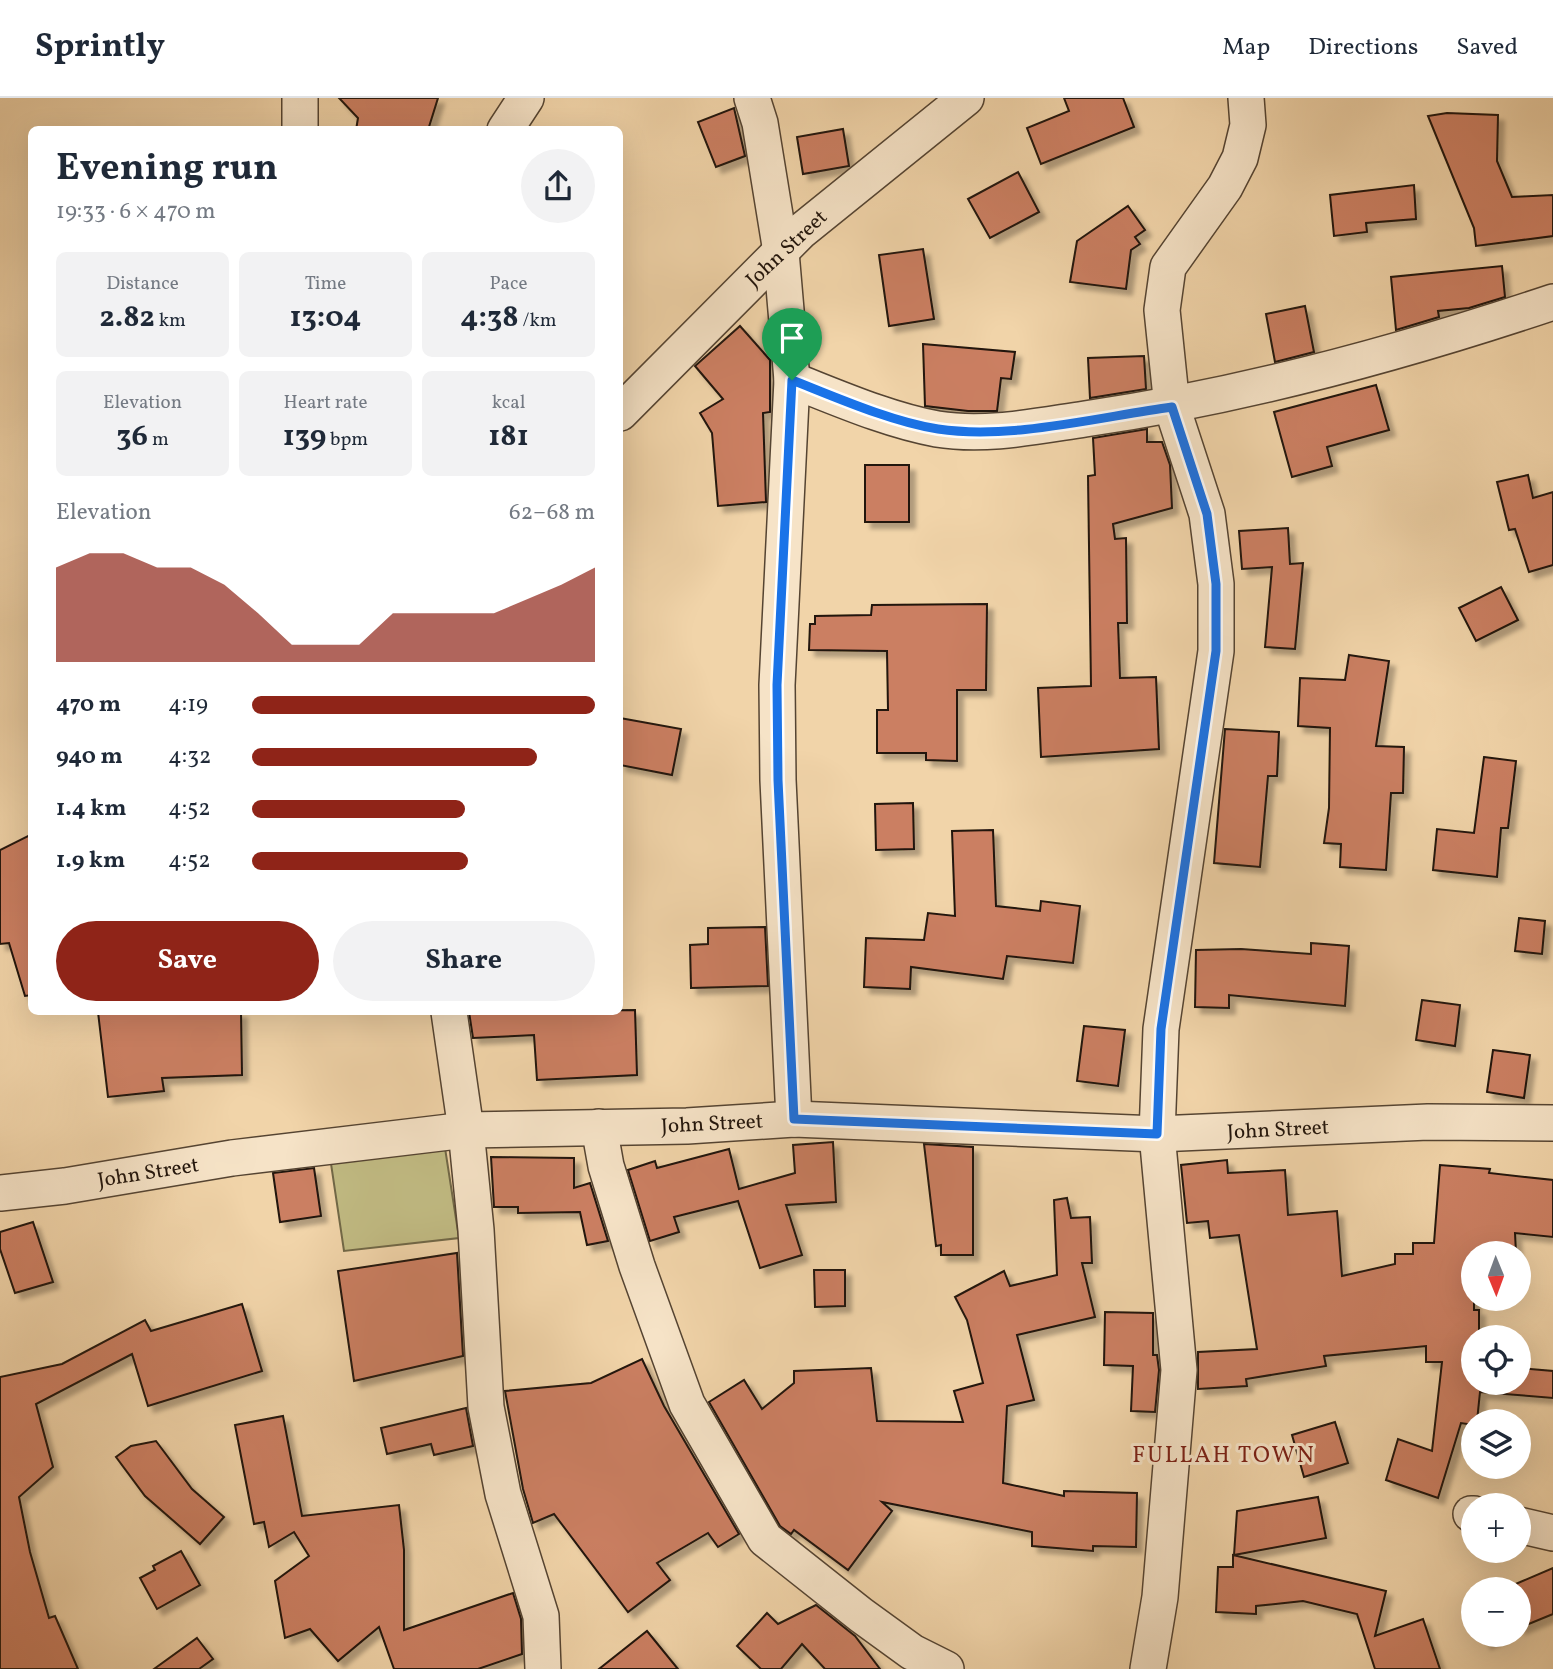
<!DOCTYPE html>
<html lang="en">
<head>
<meta charset="utf-8">
<style>
	body { margin:0; font-family:Vollkorn,serif; background:#f2f2f3; color:#1f2937; height:100vh; display:flex; flex-direction:column; font-size:26px; white-space:nowrap }
	* { box-sizing:border-box; margin:0 }
	p { font-size:23px; color:#747a83 }
	.icon { flex:none; width:38px; height:38px; fill:none; stroke:currentColor; stroke-width:2; stroke-linecap:round; stroke-linejoin:round }
	.map { position:relative; flex:1; overflow:hidden }
	.drawer { position:absolute; left:28px; top:28px; width:595px; height:889px; display:flex; flex-direction:column; background:#fff; border-radius:10px; box-shadow:0 7px 28px #0002 }
	.drawer>* { flex:none }
	.needle { width:46px; rotate:179deg }
	.fabs { position:absolute; left:1461px; top:1143px; display:grid; gap:14px }
	.fabs a { display:grid; place-items:center; width:70px; height:70px; border-radius:50%; background:#fff; box-shadow:0 7px 28px #0002; font-size:35px }
	.pin { position:absolute; display:grid; place-items:center; width:60px; height:60px; color:#fff; margin:-72px -30px; border-radius:50% 50% 50% 0; rotate:-45deg; box-shadow:0 0 7px #0007 }
	.pin .icon { rotate:45deg }
	.round { display:grid; place-items:center; flex:none; width:74px; height:74px; border-radius:37px; background:#f2f2f3 }
	.overview { display:flex; align-items:center; justify-content:space-between; height:119px; padding:0 28px }
	h1 { font-size:38px; font-weight:700; line-height:52px }
	.figures { display:grid; grid-template-columns:repeat(3,1fr); gap:10px; height:119px; padding:7px 28px }
	.figures div { display:grid; align-content:center; border-radius:10px; background:#f2f2f3; text-align:center }
	.figures b { font-size:30px; font-weight:700 }
	.figures small { font-size:19px; font-weight:400 }
	.figures p { font-size:19px }
	.chart { height:196px; padding:14px 28px }
	.chart p { display:flex; justify-content:space-between }
	.chart svg { width:100%; height:126px; margin-top:7px; fill:#8f2418; opacity:.7 }
	.button { display:flex; gap:14px; margin-top:auto; padding:14px 28px }
	.button a { flex:1; height:80px; border-radius:42px; background:#8f2418; color:#fff; font-size:28px; font-weight:700; line-height:80px; text-align:center }
	.button a+a { background:#f2f2f3; color:#1f2937 }
	ul { padding:0 28px; list-style:none; font-size:23px }
	li { display:grid; grid-template-columns:112px 84px 1fr; align-items:center; height:52px }
	li i { height:18px; border-radius:9px; background:#8f2418 }
	header { display:flex; align-items:center; gap:42px; box-sizing:border-box; height:98px; padding:0 35px; background:#fff; border-bottom:2px solid #e0e1e3 }
	header strong { font-size:33px }
	nav { display:flex; gap:38px; margin-inline-start:auto; font-size:24px }
	.map>svg:first-child { display:block }
	.green { fill:#c1bb83; stroke:#716847; stroke-width:2 }
	.building { fill:#cb7f62; stroke:#21140b; stroke-width:2; filter:url(#shadow) }
	.lines { fill:none; stroke-linecap:round; stroke-linejoin:round }
	.minor-casing { stroke:#554432; stroke-width:38 }
	.minor { stroke:#f6e3c7; stroke-width:35 }
	.route-casing { stroke:#fff; stroke-width:14 }
	.route { stroke:#1a73e8; stroke-width:9 }
	.labels { text-anchor:middle; stroke-width:6; stroke-linejoin:round; paint-order:stroke }
	.street-label { font-size:21px; fill:#21140b; stroke:#f6e3c7 }
	.neighbourhood-label { font-size:23px; letter-spacing:2px; fill:#7a1f14; stroke:#f6e3c7 }
</style>
</head>
<body>
<header>
<strong>Sprintly</strong>
<nav><a>Map</a><a>Directions</a><a>Saved</a></nav>
</header>
<div class="map">
<svg width="1553" height="1571" viewBox="0 0 1553 1571">
	<defs>
		<filter id="shadow"><feDropShadow dx="6" dy="6" stdDeviation="2" flood-color="#0004"/></filter>
	</defs>
	<rect width="100%" height="100%" fill="#f1d4a9"/>
	<filter id="stains"><feTurbulence type="fractalNoise" baseFrequency=".00286" numOctaves="4"/><feColorMatrix values="0 0 0 0 .2 0 0 0 0 .09 0 0 0 0 .02 0 0 0 .5 -.17"/></filter>
	<radialGradient id="worn" r=".72"><stop offset=".6" stop-color="#630" stop-opacity="0"/><stop offset="1" stop-color="#630" stop-opacity=".3"/></radialGradient>
	<path class="green" d="M445,1050l14,90 -115,13 -14,-94z"/>
	<g class="building">
		<path d="M339,0h99l-10,32h-72l2,-12z"/>
		<path d="M1064,0h59l11,29 -93,37 -14,-36 42,-17z"/>
		<path d="M734,10l11,48 -29,11 -18,-45z"/>
		<path d="M1447,15l51,2 -1,46 15,36 41,-2v41l-77,10 -2,-18 -46,-112z"/>
		<path d="M843,31l6,37 -46,8 -6,-37z"/>
		<path d="M1018,74l21,40 -49,26 -22,-39z"/>
		<path d="M1414,87l2,34 -50,4 1,9 -33,4 -4,-41z"/>
		<path d="M1128,108l17,24 -10,7 5,7 -9,6 -5,39 -56,-7 7,-41z"/>
		<path d="M923,151l11,70 -45,7 -10,-71z"/>
		<path d="M1502,168l3,31 -36,11 -31,3 1,6 -43,13 -5,-53z"/>
		<path d="M1305,208l9,46 -39,10 -9,-48z"/>
		<path d="M740,228l30,34v52l-7,1 3,89 -48,4 -6,-73 -12,-20 23,-14 -28,-33z"/>
		<path d="M923,246l92,8 -4,27 -10,-1 -4,33h-29l-43,-5z"/>
		<path d="M1144,258l2,33 -56,9 -2,-40z"/>
		<path d="M1376,287l13,45 -62,17 5,19 -40,11 -18,-65z"/>
		<path d="M1147,331v13h15l8,23 2,43 -59,16 2,15 11,-1 1,85h-9l2,55 36,-1 3,72 -118,8 -3,-69 53,-2 -3,-210 7,-1 -2,-37z"/>
		<rect x="865" y="367" width="44" height="57"/>
		<path d="M1528,377l5,23 20,-6v73l-24,7 -14,-43 -6,1 -12,-48z"/>
		<path d="M1288,430l2,36 13,-1 -8,86 -30,-2 7,-80 -30,2 -3,-38z"/>
		<path d="M1501,489l17,33 -42,21 -17,-33z"/>
		<path d="M987,506l-1,86h-29v71l-31,-1v-7h-49v-43h11l-1,-59 -78,-1 1,-26h5v-8l56,-1 1,-10z"/>
		<path d="M1349,557l40,6 -13,85 28,1 -1,46h-12l-5,77 -46,-3 1,-23 -17,-1 5,-35 1,-80 -32,-2 2,-48 45,2z"/>
		<path d="M620,620l61,11 -9,46 -52,-10z"/>
		<path d="M1225,631l54,3 -2,44h-9l-8,91 -46,-4z"/>
		<path d="M1484,659l32,4 -8,67h-7l-4,49 -64,-7 4,-41 37,4z"/>
		<path d="M913,705l1,46 -38,1 -1,-46z"/>
		<path d="M993,732l3,76 44,5 1,-10 39,5 -7,57 -66,-7 -4,23 -92,-12 -1,22 -46,-2 2,-49 58,2 4,-27 27,3 -3,-85z"/>
		<path d="M32,736v161l-7,1 -16,-53 -9,1v-94z"/>
		<path d="M1519,820l26,3 -3,33 -27,-3z"/>
		<path d="M765,829l3,59 -77,2 -1,-43 18,-1v-16z"/>
		<path d="M1311,845l38,3 -4,60 -116,-11v13l-34,-1 1,-57 45,-1 70,5z"/>
		<path d="M1422,902l38,5 -5,41 -39,-6z"/>
		<path d="M635,912l2,65 -100,5 -3,-45 -61,3 -4,-26z"/>
		<path d="M98,914h143l1,63 -80,3 2,13 -56,6z"/>
		<path d="M1084,928l41,4 -7,56 -41,-5z"/>
		<path d="M1493,952l37,5 -6,43 -37,-6z"/>
		<path d="M833,1044l3,60 -50,3 16,50 -42,13 -22,-67 -64,16 5,15 -29,9 -22,-71 27,-9 2,7 72,-19 10,40 56,-16 -2,-28z"/>
		<path d="M924,1046l49,3v108h-32v-10l-5,1z"/>
		<path d="M491,1059l83,1v30l16,-5 18,58 -21,4 -7,-33 -62,1v-6h-24z"/>
		<path d="M1227,1062l1,13 57,-3 3,45 49,-4 5,65 53,-12v-10h18v-11h21l6,-78 50,4 -1,4 64,7v57l-38,-4 1,20h-42v57h5v27h-5v45h45v-14l34,3v27l-73,-6 -3,29 -3,4 -13,-2 -23,75 -52,-18 12,-41 34,12 10,-89h-16v-16l-102,10 2,10 -80,13 1,7 -49,3v-37l59,-3 -18,-114 -29,3 -2,-17 -21,2 -6,-58z"/>
		<path d="M314,1070l7,48 -41,6 -7,-49z"/>
		<path d="M1067,1100l4,20 19,-1 2,46h-10l13,54 -78,18 17,65 -27,6 -4,77 61,13v-5l73,2 -1,54 -43,-1v5l-61,-5v-14l-150,-30 10,9 -44,59 -54,-40 -3,4 -11,-8 -71,-124 35,-22 18,29 32,-26v-12l77,-3 6,53 86,1 -9,-31 29,-8 -16,-63 -12,-23 49,-26 6,15 47,-11 -3,-75z"/>
		<path d="M33,1124l20,60 -38,11 -15,-44v-17z"/>
		<path d="M457,1155l6,103 -109,25 -16,-110z"/>
		<path d="M814,1172h31v36l-30,1z"/>
		<path d="M242,1206l20,67 -114,35 -16,-52 -96,50 17,63 -34,30 11,55 19,66 6,-2 23,53h-78v-292l62,-13 83,-44 6,11z"/>
		<path d="M1105,1214l48,1v42h4l2,15 -4,42 -24,-1 2,-45 -29,-1z"/>
		<path d="M642,1261l22,47 75,128 -21,13 -10,-14 -51,30 13,17 -42,32 -74,-98 -21,9 -10,-34 -18,-98 86,-8z"/>
		<path d="M466,1310l7,38 -39,9 -3,-11 -44,10 -6,-26z"/>
		<path d="M283,1318l19,100 97,-11 5,45v80l109,-37 8,26 1,35 -44,15h-84l-15,-42 -41,34 -28,-32 -25,9 -10,-57 34,-25 -15,-24 -25,15 -5,-25 -10,2 -19,-99z"/>
		<path d="M1335,1324l13,41 -44,14 -12,-42z"/>
		<path d="M156,1343l36,48 32,28 -24,27 -55,-48 -29,-39 15,-11z"/>
		<path d="M1318,1399l8,41 -92,17 3,-44z"/>
		<path d="M181,1453l19,34 -43,24 -17,-31 15,-8 -2,-4z"/>
		<path d="M1233,1457l153,36 -11,45 48,-17 17,50h-65l-18,-55 -54,-13 -47,5v8l-40,-2 2,-45h15z"/>
		<path d="M1553,1470v46l-34,14v-39h-15z"/>
		<path d="M816,1507l39,31 25,33h-55l-23,-25 -21,25h-20l-24,-23 30,-33 11,11z"/>
		<path d="M647,1533l31,38h-79z"/>
		<path d="M1482,1536h22l-19,9z"/>
		<path d="M197,1540l16,21 -14,10h-45z"/>
	</g>
	<g class="lines">
		<g class="minor-casing">
			<g id="minor">
				<path d="M752,0l8,25 21,129 11,128 -15,305 1,95 16,339"/>
				<path d="M300,32v-32"/>
				<path d="M505,32l21,-32"/>
				<path d="M792,282c46,18 96,40 145,49 49,8 100,-3 148,-10 159,-23 316,-66 468,-117"/>
				<path d="M620,315l180,-181 166,-134"/>
				<path d="M449,914l17,118 10,100 10,177 17,87 38,122 2,53"/>
				<path d="M599,1029l7,39 31,100 50,138 78,135 96,76 51,37 34,17"/>
				<path d="M0,1095l65,-7 167,-28 234,-28 221,-4 107,-7 363,15 271,-12 125,1"/>
				<path d="M1471,1416h3"/>
				<path d="M1519,1427l34,8"/>
				<path d="M1148,1571l12,-72 19,-227 -22,-236 4,-105 55,-378v-67l-9,-70 -35,-107 -10,-97 6,-43 57,-80 15,-29 8,-33 -2,-27"/>
			</g>
		</g>
		<use href="#minor" class="minor"/>
	</g>
	<g class="lines">
		<g class="route-casing">
			<path id="route" d="M792,282c43,17 100,42 146,49 73,11 161,-12 234,-22l35,107 9,70v67l-55,378 -4,105 -363,-15 -16,-339 -1,-95z"/>
		</g>
		<use href="#route" class="route"/>
	</g>
	<g class="labels">
		<g class="street-label">
			<text transform="translate(786 150) rotate(-43)" y="7">John Street</text>
			<text transform="translate(712 1025) rotate(-3)" y="7">John Street</text>
			<text transform="translate(1278 1031) rotate(-3)" y="7">John Street</text>
			<text transform="translate(148 1074) rotate(-9)" y="7">John Street</text>
		</g>
		<g class="neighbourhood-label">
			<text x="1224" y="1364">FULLAH TOWN</text>
		</g>
	</g>
	<rect width="100%" height="100%" filter="url(#stains)"/>
	<rect width="100%" height="100%" fill="url(#worn)"/>
</svg>
<div class="fabs">
<a><svg class="needle" viewBox="-14 -14 28 28"><path d="M0-13l5 13h-10z" fill="#e53935"/><path d="M0 13l5-13h-10z" fill="#747a83"/></svg></a>
<a><svg class="icon" aria-label="locate" viewBox="0 0 24 24"><circle cx="12" cy="12" r="6"/><path d="M12 2v4M12 18v4M2 12h4M18 12h4"/></svg></a>
<a><svg class="icon" aria-label="layers" viewBox="0 0 24 24"><path d="M12 4l9 5-9 5-9-5zM3 14l9 5 9-5"/></svg></a>
<a>+</a>
<a>−</a>
</div>
<div class="pin" style="left:792px;top:282px;background:#1e9e55"><svg class="icon" aria-label="arrive" viewBox="0 0 24 24"><path d="M6 21V4h12l-3 4 3 4H6"/></svg></div>
<section class="drawer">
<div class="overview"><div><h1>Evening run</h1><p>19:33 · 6 × 470 m</p></div><a class="round"><svg class="icon" aria-label="share" viewBox="0 0 24 24"><path d="M12 15V3M7 8l5-5 5 5M5 13v7h14v-7"/></svg></a></div>
<div class="figures">
<div><p>Distance</p><b>2.82<small> km</small></b></div>
<div><p>Time</p><b>13:04</b></div>
<div><p>Pace</p><b>4:38<small> /km</small></b></div>
</div>
<div class="figures">
<div><p>Elevation</p><b>36<small> m</small></b></div>
<div><p>Heart rate</p><b>139<small> bpm</small></b></div>
<div><p>kcal</p><b>181</b></div>
</div>
<div class="chart"><p><span>Elevation</span>62–68 m</p>
<svg viewBox="0 0 160 44" preserveAspectRatio="none"><path d="M0 44V11L10 6L20 6L30 11L40 11L50 17L60 27L70 38L80 38L90 38L100 27L110 27L120 27L130 27L140 22L150 17L160 11V44z"/></svg>
</div>
<ul>
<li><b>470 m</b>4:19<i style="width:100%"></i></li>
<li><b>940 m</b>4:32<i style="width:83%"></i></li>
<li><b>1.4 km</b>4:52<i style="width:62%"></i></li>
<li><b>1.9 km</b>4:52<i style="width:63%"></i></li>
</ul>
<div class="button"><a>Save</a><a>Share</a></div>
</section>
</div>
</body>
</html>
